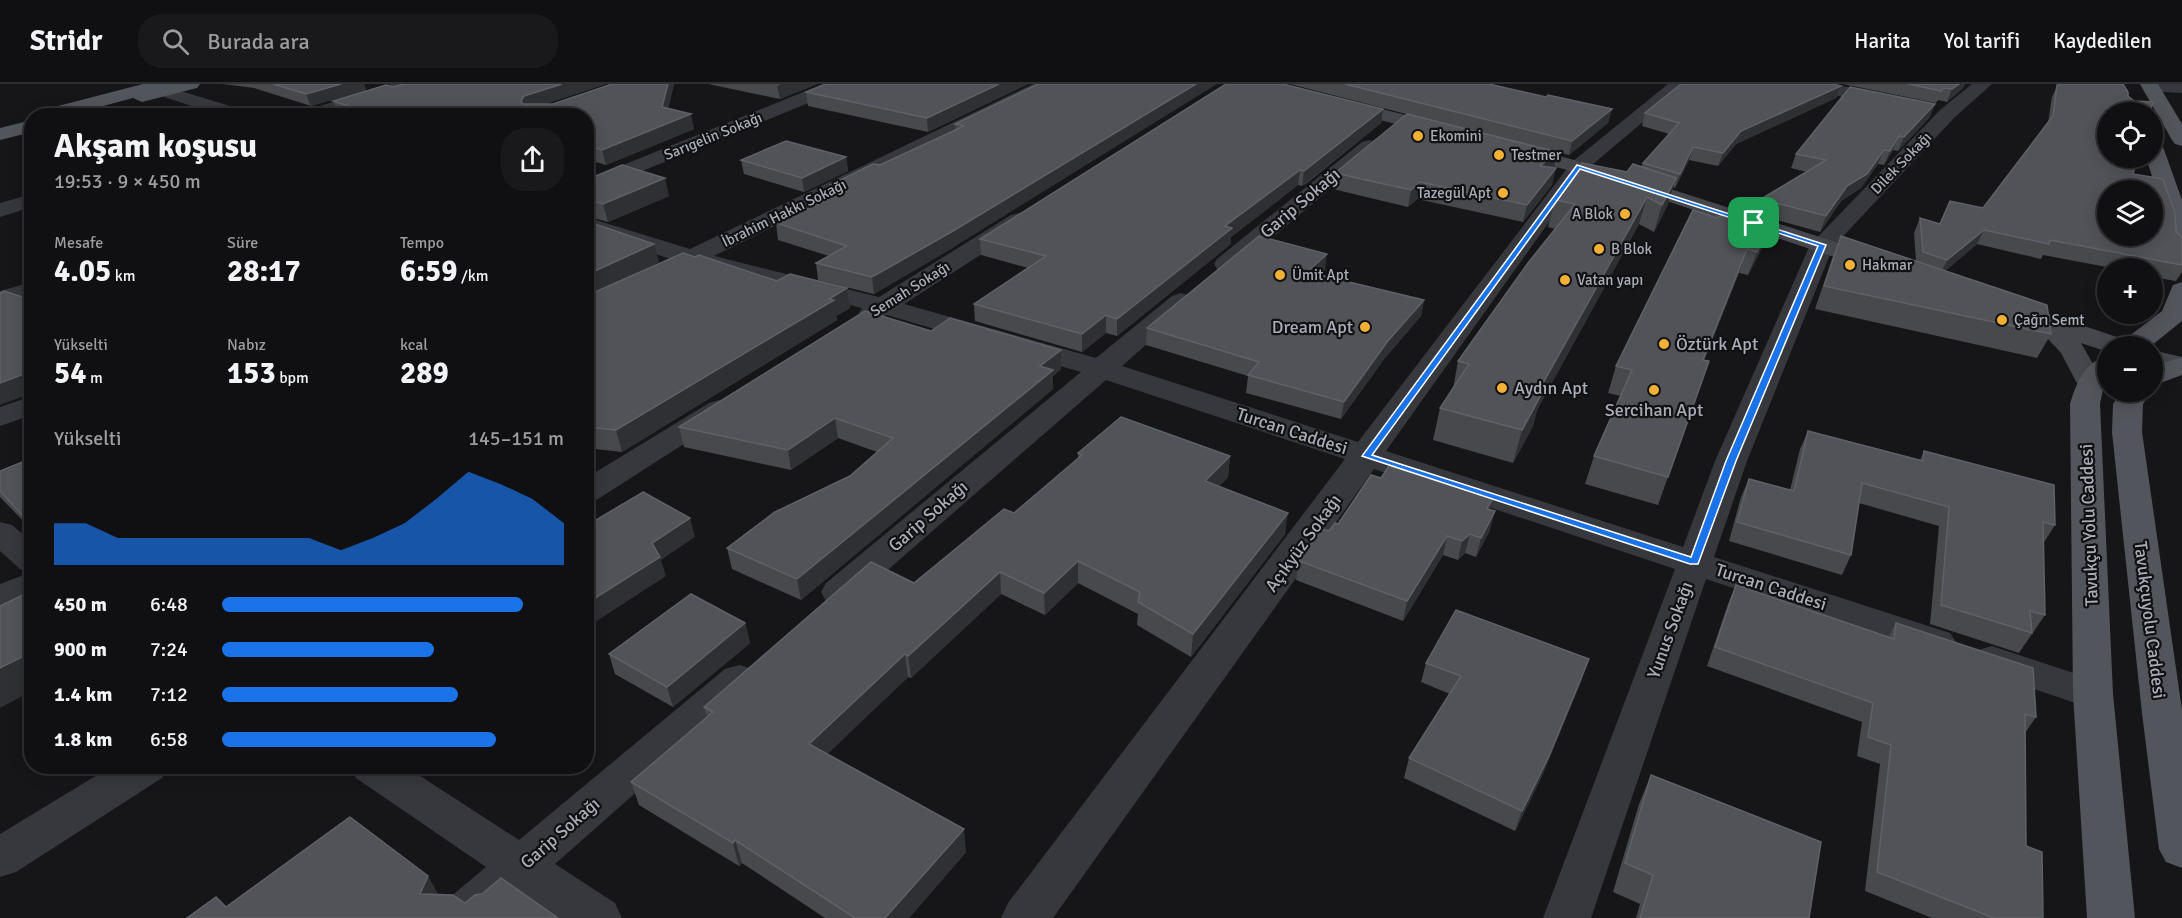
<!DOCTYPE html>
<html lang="tr">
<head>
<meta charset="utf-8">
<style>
	body { margin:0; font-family:Signika,sans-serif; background:#19191b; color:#f1f3f6; height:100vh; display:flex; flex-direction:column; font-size:22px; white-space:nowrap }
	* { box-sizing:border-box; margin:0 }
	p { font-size:20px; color:#9c9d9f }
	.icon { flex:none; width:33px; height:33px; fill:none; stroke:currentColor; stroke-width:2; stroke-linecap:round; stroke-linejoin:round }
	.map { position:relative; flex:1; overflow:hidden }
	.drawer { position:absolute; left:24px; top:24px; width:570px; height:666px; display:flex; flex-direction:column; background:#101012; border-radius:24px; box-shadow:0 3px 15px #0003,0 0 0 2px #303032 }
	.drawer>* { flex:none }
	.tools { position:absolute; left:2097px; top:18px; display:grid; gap:12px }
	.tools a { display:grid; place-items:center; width:66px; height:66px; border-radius:50%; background:#101012; box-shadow:0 3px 15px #0003,0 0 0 2px #303032; font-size:30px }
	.pin { position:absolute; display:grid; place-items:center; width:51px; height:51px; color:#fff; margin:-26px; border-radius:12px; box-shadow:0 3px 9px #0006 }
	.round { display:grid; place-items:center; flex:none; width:63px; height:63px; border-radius:24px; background:#19191b }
	.overview { display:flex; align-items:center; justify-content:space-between; height:102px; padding:0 30px }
	h1 { font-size:33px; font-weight:700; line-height:45px }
	.figures { display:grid; grid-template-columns:repeat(3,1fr); gap:9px; height:102px; padding:6px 30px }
	.figures div { display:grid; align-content:center }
	.figures b { font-size:30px; font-weight:700 }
	.figures small { font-size:16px; font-weight:400 }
	.figures p { font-size:16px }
	.chart { height:168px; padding:12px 30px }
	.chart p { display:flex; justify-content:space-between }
	.chart svg { width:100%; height:108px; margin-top:6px; fill:#1a73e8; opacity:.7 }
	ul { padding:0 30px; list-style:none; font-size:20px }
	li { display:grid; grid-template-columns:96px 72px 1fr; align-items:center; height:45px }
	li i { height:15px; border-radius:8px; background:#1a73e8 }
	header { display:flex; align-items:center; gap:36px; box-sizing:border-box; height:84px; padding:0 30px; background:#101012; border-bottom:2px solid #303032 }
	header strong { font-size:28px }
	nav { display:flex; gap:33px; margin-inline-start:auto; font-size:21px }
	.search { width:420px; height:54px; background:#19191b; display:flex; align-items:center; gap:15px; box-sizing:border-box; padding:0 21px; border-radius:24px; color:#9c9d9f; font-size:22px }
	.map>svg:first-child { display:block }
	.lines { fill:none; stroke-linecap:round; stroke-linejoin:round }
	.street { fill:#37383d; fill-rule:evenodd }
	.secondary { fill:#45474d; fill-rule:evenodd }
	.primary { fill:#53555c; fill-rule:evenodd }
	.wall { fill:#47494d }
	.shaded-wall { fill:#2f3033 }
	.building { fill:#525359; stroke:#5f6168; stroke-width:1.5; fill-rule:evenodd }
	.route { fill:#1a73e8; stroke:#fff; stroke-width:1.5; fill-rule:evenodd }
	.poi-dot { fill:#f2b134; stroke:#111113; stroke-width:2 }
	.labels { text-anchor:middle; stroke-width:4.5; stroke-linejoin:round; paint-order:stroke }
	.far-street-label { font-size:15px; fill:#a8adb8; stroke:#111113 }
	.far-poi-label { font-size:15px; fill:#a8adb8; stroke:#111113; text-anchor:start }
	.street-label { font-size:18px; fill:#a8adb8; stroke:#111113 }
	.poi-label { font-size:18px; fill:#a8adb8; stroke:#111113; text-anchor:start }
</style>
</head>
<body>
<header>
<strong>Stridr</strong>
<div class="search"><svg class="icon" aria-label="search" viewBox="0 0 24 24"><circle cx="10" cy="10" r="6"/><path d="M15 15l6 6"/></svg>Burada ara</div>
<nav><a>Harita</a><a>Yol tarifi</a><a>Kaydedilen</a></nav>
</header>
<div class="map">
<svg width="2182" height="834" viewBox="0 0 2182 834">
	<rect width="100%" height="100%" fill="#161618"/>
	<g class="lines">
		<g class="street">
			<path d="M391,0h27l-3,4 -86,28h-30l2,-4z"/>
			<path d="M823,0h25l-3,4 -259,106v-14z"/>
			<path d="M1033,0h23l-3,4 -339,168 165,41 132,-82 8,-2 8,2 3,5 -3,5 -123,79 192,54 76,-62 9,-3 9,3 4,5 -4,5 -68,60 236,76 214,-280 96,-78h20l-102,86 -200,281 297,96 32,-86 95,-216 131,-136 31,-25h20l-37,33 -122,130 -86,214 -33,96 236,76 6,9 -6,9 -13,4 -13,-4 -218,-72 -115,339h-48l132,-349 -301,-100 -321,449h-52l7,-15 337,-444 -239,-79 -254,221 -13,3 -13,-3 -5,-9 5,-9 255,-211 -194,-57 -15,6 -9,-2 -4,-6 3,-5 -168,-42 -9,2 -9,-2 -2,-6 -88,-28v-15l104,32z"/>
			<path d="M1796,0h36l65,13 3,4 -3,4 -6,2 -86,-18 -6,-1z"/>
			<path d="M2144,0h38v9l-37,-2 -3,-4z"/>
			<path d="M164,2l86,26 2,4h-30l-64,-21 -3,-4 3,-4z"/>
			<path d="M1369,56l7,2 3,4 -3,4 -141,119 -9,2 -9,-2 -3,-5 3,-5 145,-117z"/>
			<path d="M32,110v13l-32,10v-14z"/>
			<path d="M32,198v16l-32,10v-17z"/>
			<path d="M32,312v19l-32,11v-19z"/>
			<path d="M719,316l10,3 5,6 -5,6 -131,84 -12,3v-24l123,-75z"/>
			<path d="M0,438l12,3 20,17v30l-12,-3 -20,-18z"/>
			<path d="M32,488v27l-32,12v-27z"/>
			<path d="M1992,562l115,38 6,10 -6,10 -14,5 -115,-39 -5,-10 5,-10z"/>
			<path d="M739,581l14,4 6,10 -6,10 -198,175 60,39 7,15h-63l-36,-25 -29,25h-58l7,-15 43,-36 -130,-89 -6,-12h55l114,74 206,-171z"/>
			<path d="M112,682h56l-6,12 -146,94 -16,5v-43z"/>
		</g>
		<g class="secondary">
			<path d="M1251,0h30l169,42 3,4 -3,4 -7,2 -189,-48z"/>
			<path d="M1513,59l111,31 264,85 3,5 -3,5 -9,2 -9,-2 -260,-87 -104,-29 -3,-4 3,-4z"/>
			<path d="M2007,216l119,40 4,6h-22v6l-27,-9 23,40 -4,6 -10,3 -10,-3 -19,-36 -23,-25 -40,-14 -4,-6 4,-6z"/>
			<path d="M2152,266l30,7v17l-30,-7z"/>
		</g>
		<g class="primary">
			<path d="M143,0h57l-3,4 -55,14 -9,-4 -67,18h-33l2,-4z"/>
			<path d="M2140,0h18l24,40v22l-7,-2 -3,-4z"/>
			<path d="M32,36v12l-32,8v-12z"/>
			<path d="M2152,54l7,2 3,4 20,56v53l-8,-2 -4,-5 -1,-19 -23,-69h6z"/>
			<path d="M2182,198v39l-31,25h-30l3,-6 38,-29 11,-26z"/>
			<path d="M2108,272v25l-4,4 -4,19 13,290 22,224h-48l-14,-224 -3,-290c6,-20 15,-43 38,-48z"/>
			<path d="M2182,273v18l-30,11v-19z"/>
			<path d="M2121,308h30l-8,12 -1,28 40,278v158l-16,-6 -7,-13 -17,-136 -30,-281 1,-28z"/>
		</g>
	</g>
	<g class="wall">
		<path d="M223,0h141l2,6 -55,16 -57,-18z"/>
		<path d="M404,0h202l-61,20h8l59,-20h62l-6,24 26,21 -88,36 -20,-6v-43h-247l-6,-15z"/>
		<path d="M708,0h109l-37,15z"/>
		<path d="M1028,0l-100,48 -120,-26 -2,-14z"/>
		<path d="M1038,0l-84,163 -80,47 -56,-14 -2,-17 13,-7 -51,-16 -2,-17 55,-26 -1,-12 50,-20 76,-35 -1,-6z"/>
		<path d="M1290,0h199l57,13 66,12 -4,14 -39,32 -12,-3 -4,16 -1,17 -29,37 -106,-23 -9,8 -75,-18 2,-16 106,-50z"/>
		<path d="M1843,0h122l-2,4 -16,14 -9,-2 -2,3z"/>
		<path d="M2058,0h65l5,12 5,78 49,64v34l-6,9 -24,-4v-9h-40l-69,-13 -2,4 -64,-15 -32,27 106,63 -14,24 -222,-49 17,-50 9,-23 75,25 -2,-28 6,-15 20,6 43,-16 65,-85 4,-26z"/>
		<path d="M1841,2l-5,12 -100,46 -18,22 -29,-6 -14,28 -2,-1 -5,17 -14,28 -15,-8 -102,186 -4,16 -20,37 -80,-23 7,-32 13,-19 5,-28 97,-132 -7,-2 7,-27 72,-28 14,-5 2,-4 26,-29 -27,-8 3,-13z"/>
		<path d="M1383,25l-2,14 -74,60 -5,3 -4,-1 -67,52v7l-114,92 -11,-3 -24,19 -107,-31 -1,-17 54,-36 -47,-13 -1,-16z"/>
		<path d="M1930,33l-32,34 -5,-1 -9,15 -6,-1 -17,24 -20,13 -21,31 -46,-13 -6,18 -20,38 -9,-2 -35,87 5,1 -51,144 -73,-21 9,-28 27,-60 -13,-3 8,-27 101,-148 41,-10 3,-9 46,-27 -16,-4 5,-14z"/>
		<path d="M846,73l2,14 -44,21 -60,-18 -3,-14z"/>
		<path d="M586,96l83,16 -61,26 -22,-6z"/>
		<path d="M586,137l73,41 -43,21 161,-2 70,7 3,20 -14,8 1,4 -215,132 -36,-4z"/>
		<path d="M1325,186l-5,5 104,25 -3,16 -37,43 -43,60 -95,-26 2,-17 -102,-31 1,-17z"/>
		<path d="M1061,285l-8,7v13l-252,211 -69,-31 -5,-21 123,-72 27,-24 -39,-14 -47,32 -107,-23 -5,-20z"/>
		<path d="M1808,347l112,29 4,-9 131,74 -12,19 2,71 -26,38 -89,-29 9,-98 -80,-23 -8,52 -9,20 -113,-34 12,-44 8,-18 41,11 10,-41z"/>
		<path d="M1078,369l152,3 -2,21 -9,9 66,48 -94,123 -54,-32 1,-11 -60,-31 -33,32 -44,-21 -90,84 -3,-1 -81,77 139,98 -57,66h-84l-83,-55 -3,3 -100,-61 -8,-23 76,-65 -3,-10 210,-124 100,-70 64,-54z"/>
		<path d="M32,374v72l-32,-33v-26z"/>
		<path d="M1381,394l112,20 -3,12v20l-14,27 -11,-4 -7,7 -15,-5 -40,66 -107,-41 3,-19 39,-37z"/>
		<path d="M1736,501l152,52 8,-14 140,94 -11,16 1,113 17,72h-111l-67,-27 15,-127 -23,-8 5,-34 -155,-56 21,-62z"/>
		<path d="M745,539l5,20 -77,64 -58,-33 -6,-20z"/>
		<path d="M1426,579l156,16 -40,97 -27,55 -111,-53 5,-20 41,-64 -29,-12z"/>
		<path d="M1651,691l158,143h-173l4,-14 -27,-12 26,-88z"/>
	</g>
	<g class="shaded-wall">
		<path d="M341,0h23l2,6 -55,16 -5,-12z"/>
		<path d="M562,0h44l-78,26 -3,5 -4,-14 3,-5z"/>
		<path d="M668,0h6l-9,37 -3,-14z"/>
		<path d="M781,0h36l-37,15 -3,-13z"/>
		<path d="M999,0h29l-100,48 -1,-14z"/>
		<path d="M1196,0h21l-263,163 -80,47 -2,-17z"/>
		<path d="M1959,0h6l-2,4 -16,14 5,-13z"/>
		<path d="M1841,2l-5,12 -100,46 -18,22 5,-13 18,-22z"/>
		<path d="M1935,20l-5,13 -32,34 6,-14z"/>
		<path d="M1383,25l-2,14 -79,63 2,-15z"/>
		<path d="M1612,25l-4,14 -39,32 3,-14z"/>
		<path d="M691,30l3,15 -88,36 -4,-15z"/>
		<path d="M1899,52l-6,14 -9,15 6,-14z"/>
		<path d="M1693,63l-4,13 -14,28 5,-14z"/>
		<path d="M1884,66l-6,14 -17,24 -20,13 -21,31 6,-16 21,-30z"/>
		<path d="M1557,68l-3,16 -17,14 3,-16z"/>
		<path d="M846,73l2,14 -44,21 -2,-14z"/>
		<path d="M1556,84l-4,17 -29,37 4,-17z"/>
		<path d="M1300,86l-2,15 -67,52v7l-114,92v-17l108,-93z"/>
		<path d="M665,94l4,18 -61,26 -5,-18z"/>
		<path d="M1676,94l-8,26 -14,28 8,-27z"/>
		<path d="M1420,98l-3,17 -9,8 3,-17z"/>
		<path d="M1647,113l-8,27 -102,186 -4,16 -20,37 9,-33 15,-36z"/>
		<path d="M1776,130l-8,23 -20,38 9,-23z"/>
		<path d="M1984,146l-7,14 -37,31 7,-15z"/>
		<path d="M654,160l5,18 -73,35v-22z"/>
		<path d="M1747,165l-8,24 -45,113 9,-26z"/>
		<path d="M1327,170l-2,16 -20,18 2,-16z"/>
		<path d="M847,204l3,20 -14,8 1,4 -215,132 -6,-22z"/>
		<path d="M1424,216l-3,16 -37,43 -43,60 3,-17 43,-60z"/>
		<path d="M1106,231v18l-24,19v-18z"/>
		<path d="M1061,266v19l-8,7v13l-252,211 -4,-21 243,-213z"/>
		<path d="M32,287v22l-32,12v-22z"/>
		<path d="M835,334l3,20 -47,32 -3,-20z"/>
		<path d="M1230,372l-2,21 -24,25 1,-21z"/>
		<path d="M1493,414l-4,19 -2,-8z"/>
		<path d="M1495,427l-5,19 -14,27 5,-19z"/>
		<path d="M32,429v15l-9,-12z"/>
		<path d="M1288,429l-3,21 -94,123 2,-23z"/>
		<path d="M690,434l5,19 -34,23 5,16 -80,52v-24l66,-61z"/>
		<path d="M1470,450l-5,19 -7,7 4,-19z"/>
		<path d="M1447,452l-4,19 -40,66 4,-20z"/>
		<path d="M1078,477v22l-33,32 -1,-22z"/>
		<path d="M1000,488l1,22 -90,84 -3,-22z"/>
		<path d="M745,539l5,20 -77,64 -6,-20z"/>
		<path d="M32,568v39l-32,17v-40z"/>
		<path d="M905,570l3,23 -94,90 -5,-23z"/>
		<path d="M1589,575l-7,20 -40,97 -27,55 7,-20z"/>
		<path d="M964,745l2,23 -57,66h-24z"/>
		<path d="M735,756l7,23 -3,3 -6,-23z"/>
		<path d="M428,792l14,25 -22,-7z"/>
	</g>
	<g class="building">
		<path d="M273,0h68l-35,10z"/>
		<path d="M404,0h158l-38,12 -3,5 2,3h30l59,-20h56l-6,23 29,7 -89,36 -16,-5v-29h-206l-47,-15 53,-16 7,2z"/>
		<path d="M826,0h173l-72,34 -121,-26z"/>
		<path d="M1038,0h158l-243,147 -81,46 -56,-14 31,-17 -71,-23 72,-33 -18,-5 43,-21 7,1 84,-39 -9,-2z"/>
		<path d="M1226,0h57l100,25 -74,58 -5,4 -4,-1 -75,56 7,2 -115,91 -11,-4 -24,19 -108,-30 72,-48 -66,-17z"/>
		<path d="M1345,0h144l57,13 2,-2 64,14 -40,32z"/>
		<path d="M1681,0h152l8,2 -100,45 -18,22 -30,-6 -13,27 -37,-11 36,-40 -34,-10z"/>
		<path d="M1908,0h51l-7,5 -9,-1 -2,3z"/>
		<path d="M2060,0h63l5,8v4l6,5 19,1 -3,10h-42v46h29l-4,16 30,5 12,34 1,18 6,7v27l-132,-25 -1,4 -65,-14 -37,30 -24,-8 -3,-34 20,6 10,-23 33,7 70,-92 4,-31h3zM2108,106h44v46h-44z"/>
		<path d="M1850,3l85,17 -31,33 -5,-1 -9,15 -6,-1 -17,24 -20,12 -21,30 -65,-17 65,-39 -30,-6z"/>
		<path d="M1407,30l150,38 -17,14 16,2 -29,37 -107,-23 -9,8 -76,-17z"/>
		<path d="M786,57l60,16 -44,21 -61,-18z"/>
		<path d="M1582,79l45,9 6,-8 43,14 -14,27 -15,-8 -110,197 4,1 -19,35 -82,-22 29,-44 -11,-3 70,-98 47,-59 -20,-4z"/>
		<path d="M622,81l43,13 -62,26 -17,-5v-19z"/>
		<path d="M1743,119l33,11 -19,38 -10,-3 -44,111 6,1 -41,116 -74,-21 38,-86 -16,-4 77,-156 24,8z"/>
		<path d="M586,137l68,23 -68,31z"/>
		<path d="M1259,152l68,18 -20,18 117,28 -37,42 -43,60 -96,-27 11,-13 -112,-34z"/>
		<path d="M1841,152l206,69 4,29 -227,-48z"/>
		<path d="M683,169l12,4 4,-2 78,26 13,-7 57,14 -18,11 5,1 -218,130 -30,-3v-131z"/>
		<path d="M4,207l28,9v71l-32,12v-90z"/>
		<path d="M865,227l66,20 19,-13 111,32 -21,16 13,4 -256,209 -70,-31 48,-36 75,-36 43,-38 -58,-20 -47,32 -109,-23z"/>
		<path d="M1121,333l109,39 -25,25 83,32 -95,121 -55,-32 2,-10 -62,-31 -34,32 -44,-21 -92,84 -3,-2 -96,90 155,85 -79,89h-30l-120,-78 -2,3 -102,-61 82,-70 -9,-5 167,-145 43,21 90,-74 10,4 68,-58 -4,-2z"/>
		<path d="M1808,347l115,30 1,-10 130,34 1,40 -12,-3 2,93 -15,-4 2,22 -91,-28 8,-98 -87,-24 -11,72 -114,-33 12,-43 45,12z"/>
		<path d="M32,374v55l-9,3 -23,-25v-20z"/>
		<path d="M1389,382l104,32 -6,11 8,2 -14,27 -11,-4 -8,7 -15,-5 -40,65 -108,-40 23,-32 7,2 6,-8 3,1 33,-49 10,3z"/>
		<path d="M643,408l47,26 -38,25 8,14 -74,47v-78z"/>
		<path d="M1736,501l158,54 2,-16 137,45 3,49 -11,-3 1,132 16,6 1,66h-49l-117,-46 14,-127 -23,-8 5,-34 -158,-56z"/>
		<path d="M31,507l1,61 -32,16v-62z"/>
		<path d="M691,510l54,29 -78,64 -58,-33z"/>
		<path d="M1456,526l133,49 -40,97 -27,55 -113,-53 52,-82 -35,-13z"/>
		<path d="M1651,691l170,67 -12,76h-169l13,-43 -28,-12z"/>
		<path d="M350,733l78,59 -8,18 33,1 12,8 10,-8 7,-1 19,-16 57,40h-371l29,-21 10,10z"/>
	</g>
	<path class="route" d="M1577,81l249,80 -90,216 -38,103h-8l-328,-108zM1580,85l238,77 -92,215 -35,96 -319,-102z"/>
	<g class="poi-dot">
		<circle cx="1418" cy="52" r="6"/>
		<circle cx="1499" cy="71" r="6"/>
		<circle cx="1503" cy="109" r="6"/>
		<circle cx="1625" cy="130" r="6"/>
		<circle cx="1599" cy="165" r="6"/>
		<circle cx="1850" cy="181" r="6"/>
		<circle cx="1280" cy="191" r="6"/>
		<circle cx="1565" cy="196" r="6"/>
		<circle cx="2002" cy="236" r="6"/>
		<circle cx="1365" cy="243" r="6"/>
		<circle cx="1664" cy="260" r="6"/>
		<circle cx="1502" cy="304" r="6"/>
		<circle cx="1654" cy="306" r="6"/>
	</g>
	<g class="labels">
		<g class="far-street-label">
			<text transform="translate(713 52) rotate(-22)" y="5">Sarıgelin Sokağı</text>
			<text transform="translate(1901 79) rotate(-46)" y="5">Dilek Sokağı</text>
			<text transform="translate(784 129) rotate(-26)" y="5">İbrahim Hakkı Sokağı</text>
			<text transform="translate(910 205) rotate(-32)" y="5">Semah Sokağı</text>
		</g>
		<g class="far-poi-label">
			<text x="1430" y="57">Ekomini</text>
			<text x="1511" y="76">Testmer</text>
			<text x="1491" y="114" text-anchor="end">Tazegül Apt</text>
			<text x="1613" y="135" text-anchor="end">A Blok</text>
			<text x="1611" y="170">B Blok</text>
			<text x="1862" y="186">Hakmar</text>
			<text x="1292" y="196">Ümit Apt</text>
			<text x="1577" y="201">Vatan yapı</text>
			<text x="2014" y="241">Çağrı Semt</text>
		</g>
		<g class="street-label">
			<text transform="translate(1300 119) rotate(-40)" y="6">Garip Sokağı</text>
			<text transform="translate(1292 347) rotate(18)" y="6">Turcan Caddesi</text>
			<text transform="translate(928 432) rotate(-41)" y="6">Garip Sokağı</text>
			<text transform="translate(2089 441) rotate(-92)" y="6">Tavukçu Yolu Caddesi</text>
			<text transform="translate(1303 459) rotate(-54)" y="6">Açıkyüz Sokağı</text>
			<text transform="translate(1771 503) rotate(18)" y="6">Turcan Caddesi</text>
			<text transform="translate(2150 536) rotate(83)" y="6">Tavukçuyolu Caddesi</text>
			<text transform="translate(1670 546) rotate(-70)" y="6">Yunus Sokağı</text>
			<text transform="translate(560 749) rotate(-41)" y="6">Garip Sokağı</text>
		</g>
		<g class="poi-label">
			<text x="1353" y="249" text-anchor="end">Dream Apt</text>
			<text x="1676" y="266">Öztürk Apt</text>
			<text x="1514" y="310">Aydın Apt</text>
			<text x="1654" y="332" text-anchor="middle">Sercihan Apt</text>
		</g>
	</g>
</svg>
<div class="tools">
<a><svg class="icon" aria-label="locate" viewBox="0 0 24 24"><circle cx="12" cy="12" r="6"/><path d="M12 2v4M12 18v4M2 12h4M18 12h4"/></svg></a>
<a><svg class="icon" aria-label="layers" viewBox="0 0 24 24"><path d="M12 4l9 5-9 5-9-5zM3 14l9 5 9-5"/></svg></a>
<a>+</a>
<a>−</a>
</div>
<div class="pin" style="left:1754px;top:139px;background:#1e9e55"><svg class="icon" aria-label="arrive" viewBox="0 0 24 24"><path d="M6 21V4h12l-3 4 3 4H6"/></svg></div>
<section class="drawer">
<div class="overview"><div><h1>Akşam koşusu</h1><p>19:53 · 9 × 450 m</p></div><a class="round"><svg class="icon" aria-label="share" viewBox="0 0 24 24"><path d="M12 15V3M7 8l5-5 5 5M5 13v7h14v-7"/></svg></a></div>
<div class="figures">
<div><p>Mesafe</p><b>4.05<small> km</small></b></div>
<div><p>Süre</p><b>28:17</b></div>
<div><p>Tempo</p><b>6:59<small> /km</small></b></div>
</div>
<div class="figures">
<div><p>Yükselti</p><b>54<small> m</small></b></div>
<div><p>Nabız</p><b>153<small> bpm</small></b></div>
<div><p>kcal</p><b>289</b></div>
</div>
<div class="chart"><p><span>Yükselti</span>145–151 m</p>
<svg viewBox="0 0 160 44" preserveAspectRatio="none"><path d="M0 44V27L10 27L20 33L30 33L40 33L50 33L60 33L70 33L80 33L90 38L100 33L110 27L120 17L130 6L140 11L150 17L160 27V44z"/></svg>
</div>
<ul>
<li><b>450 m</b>6:48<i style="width:88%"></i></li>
<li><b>900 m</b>7:24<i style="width:62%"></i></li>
<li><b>1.4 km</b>7:12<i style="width:69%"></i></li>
<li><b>1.8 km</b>6:58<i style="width:80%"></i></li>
</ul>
</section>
</div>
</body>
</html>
